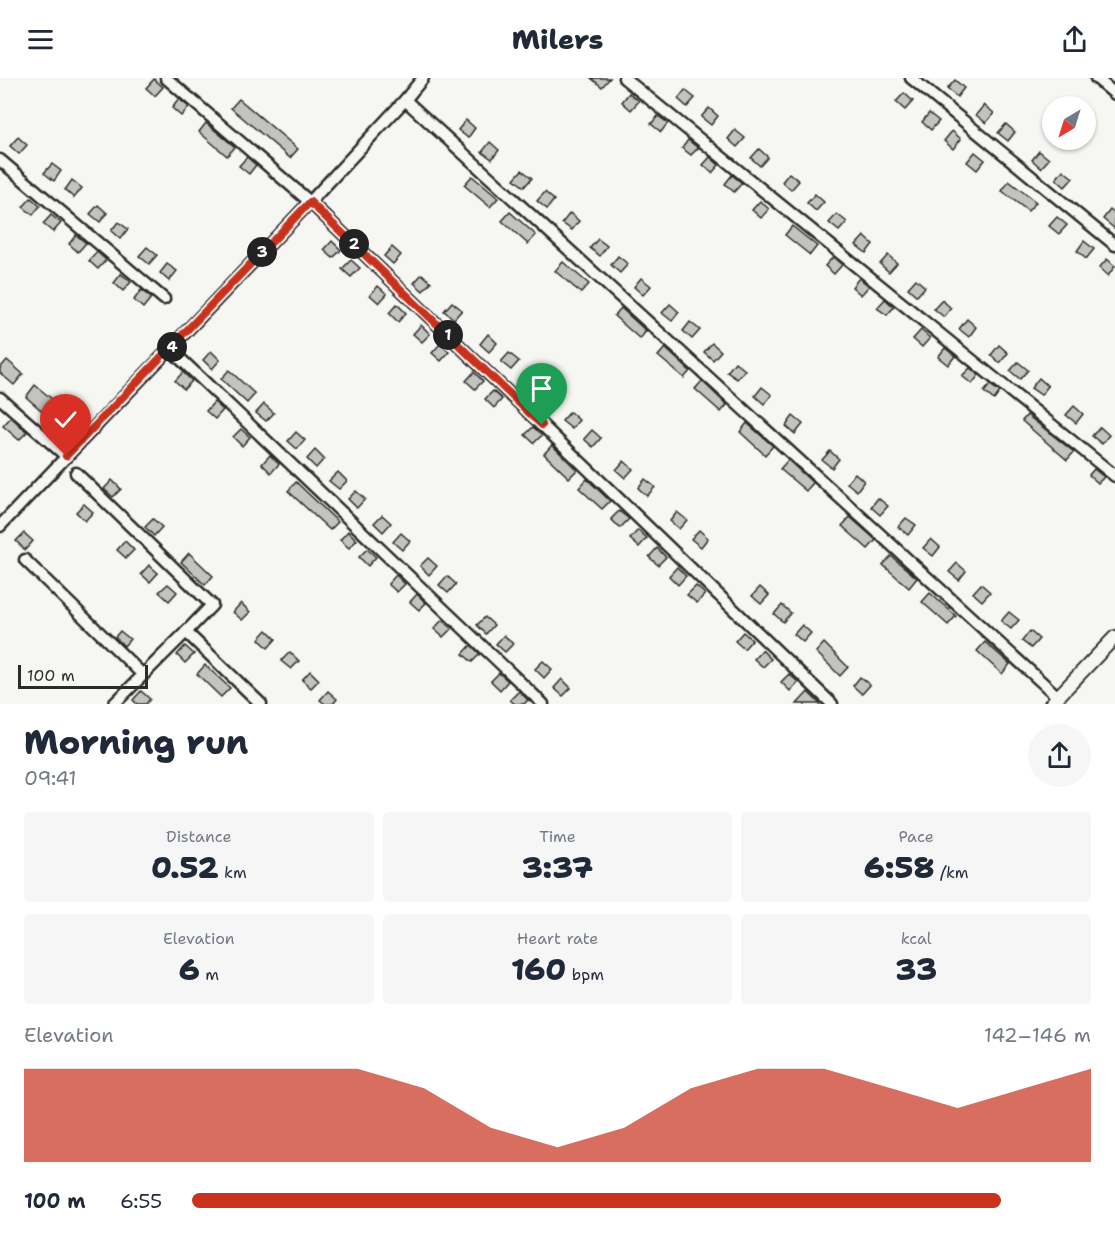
<!DOCTYPE html>
<html lang="en">
<head>
<meta charset="utf-8">
<style>
	body { margin:0; font-family:"Shantell Sans",sans-serif; background:#f6f6f7; color:#1f2937; height:100vh; display:flex; flex-direction:column; font-size:22px; white-space:nowrap }
	* { box-sizing:border-box; margin:0 }
	p { font-size:20px; color:#747a83 }
	.icon { flex:none; width:33px; height:33px; fill:none; stroke:currentColor; stroke-width:2; stroke-linecap:round; stroke-linejoin:round }
	.map { position:relative; height:626px; overflow:hidden }
	.side { display:flex; flex-direction:column; background:#fff; flex:1 }
	.side>* { flex:none }
	.needle { width:39px; rotate:218deg }
	.controls { position:absolute; left:1042px; top:18px; display:grid; gap:12px }
	.controls a { display:grid; place-items:center; width:54px; height:54px; border-radius:50%; background:#fff; box-shadow:0 2px 4px #0004; font-size:30px }
	.scale { position:absolute; left:18px; bottom:15px; width:130px; box-sizing:border-box; padding-left:6px; border:3px solid #2b2b2b; border-top:0; font-size:16px; line-height:21px; white-space:nowrap; color:#2b2b2b; -webkit-text-stroke:4px #f6f6f2; paint-order:stroke }
	.pin { position:absolute; display:grid; place-items:center; width:51px; height:51px; color:#fff; margin:-62px -26px; border-radius:50% 50% 50% 0; rotate:-45deg; box-shadow:0 0 6px #0007 }
	.pin .icon { rotate:45deg }
	.km { position:absolute; width:30px; height:30px; margin:-15px; border-radius:50%; background:#222; color:#fff; font-size:16px; line-height:30px; text-align:center }
	.round { display:grid; place-items:center; flex:none; width:63px; height:63px; border-radius:32px; background:#f6f6f7 }
	.summary { display:flex; align-items:center; justify-content:space-between; height:102px; padding:0 24px }
	h1 { font-size:33px; font-weight:800; line-height:45px }
	.metrics { display:grid; grid-template-columns:repeat(3,1fr); gap:9px; height:102px; padding:6px 24px }
	.metrics div { display:grid; align-content:center; border-radius:6px; background:#f6f6f7; text-align:center }
	.metrics b { font-size:30px; font-weight:800 }
	.metrics small { font-size:16px; font-weight:400 }
	.metrics p { font-size:16px }
	.chart { height:168px; padding:12px 24px }
	.chart p { display:flex; justify-content:space-between }
	.chart svg { width:100%; height:108px; margin-top:6px; fill:#c8321e; opacity:.7 }
	ul { padding:0 24px; list-style:none; font-size:20px }
	li { display:grid; grid-template-columns:96px 72px 1fr; align-items:center; height:45px }
	li i { height:15px; border-radius:8px; background:#c8321e }
	header { display:flex; justify-content:space-between; align-items:center; height:78px; padding:0 24px; background:#fff; font-size:27px; font-weight:800 }
	.map>svg:first-child { display:block }
	.building { fill:#c3c3c0; stroke:#2b2b2b; stroke-width:1.5 }
	.lines { fill:none; stroke-linecap:round; stroke-linejoin:round }
	.minor-casing { stroke:#2b2b2b; stroke-width:15 }
	.tertiary-casing { stroke:#2b2b2b; stroke-width:16 }
	.minor { stroke:#f6f6f2; stroke-width:10 }
	.tertiary { stroke:#f6f6f2; stroke-width:12 }
	.route-casing { stroke:#fff; stroke-width:12 }
	.route { stroke:#c8321e; stroke-width:8 }
</style>
</head>
<body>
<header><svg class="icon" aria-label="menu" viewBox="0 0 24 24"><path d="M4 6h16M4 12h16M4 18h16"/></svg>Milers<svg class="icon" aria-label="share" viewBox="0 0 24 24"><path d="M12 15V3M7 8l5-5 5 5M5 13v7h14v-7"/></svg></header>
<div class="map">
<svg width="1115" height="626" viewBox="0 0 1115 626">
	<rect width="100%" height="100%" fill="#f6f6f2"/>
	<filter id="ink" filterUnits="userSpaceOnUse"><feTurbulence type="fractalNoise" baseFrequency=".0167" numOctaves="2"/><feDisplacementMap in="SourceGraphic" scale="12" xChannelSelector="R" yChannelSelector="G"/><feConvolveMatrix kernelMatrix="1 2 1 2 8 2 1 2 1" color-interpolation-filters="sRGB"/></filter>
	<g filter="url(#ink)">
		<g class="building">
			<path d="M591,0h19l-8,9z"/>
			<path d="M154,1l9,8 -8,9 -9,-8z"/>
			<path d="M955,2l9,8 -7,9 -10,-8z"/>
			<path d="M685,12l10,8 -8,9 -9,-8z"/>
			<path d="M629,15l10,8 -8,9 -9,-8z"/>
			<path d="M904,15l9,8 -8,9 -9,-8z"/>
			<path d="M179,21l10,8 -8,9 -9,-8z"/>
			<path d="M239,21l59,50 -8,9 -59,-50z"/>
			<path d="M984,27l10,8 -8,10 -10,-8z"/>
			<path d="M709,30l9,8 -7,9 -10,-8z"/>
			<path d="M929,35l10,8 -8,9 -9,-8z"/>
			<path d="M658,38l10,7 -7,9 -10,-8z"/>
			<path d="M466,42l9,8 -7,10 -10,-8z"/>
			<path d="M206,45l29,24 -8,9 -28,-24z"/>
			<path d="M1006,46l9,8 -7,9 -10,-8z"/>
			<path d="M735,52l10,8 -8,9 -9,-8z"/>
			<path d="M952,53l9,8 -8,10 -9,-8z"/>
			<path d="M18,59l9,8 -8,9 -9,-8z"/>
			<path d="M688,62l10,8 -7,7 -9,-7z"/>
			<path d="M490,64l9,8 -7,9 -10,-7z"/>
			<path d="M759,71l9,8 -8,9 -9,-8z"/>
			<path d="M1039,73l10,8 -8,9 -9,-8z"/>
			<path d="M975,74l10,8 -8,10 -10,-8z"/>
			<path d="M247,79l9,8 -7,9 -10,-8z"/>
			<path d="M710,79l9,8 -7,8 -9,-8z"/>
			<path d="M52,86l9,7 -7,10 -10,-8z"/>
			<path d="M522,92l10,8 -8,9 -10,-8z"/>
			<path d="M1063,92l10,8 -8,9 -9,-8z"/>
			<path d="M789,95l10,8 -8,9 -9,-8z"/>
			<path d="M732,97l10,8 -8,9 -9,-8z"/>
			<path d="M472,98l26,22 -8,9 -26,-22z"/>
			<path d="M72,102l10,8 -8,10 -9,-8z"/>
			<path d="M1009,103l27,21 -8,9 -26,-20z"/>
			<path d="M545,114l9,8 -7,9 -10,-8z"/>
			<path d="M815,116l9,8 -8,9 -9,-8z"/>
			<path d="M31,120l9,8 -7,9 -10,-8z"/>
			<path d="M760,123l9,8 -8,9 -9,-8z"/>
			<path d="M98,127l9,8 -7,9 -10,-8z"/>
			<path d="M1110,132l5,4v15l-12,-10z"/>
			<path d="M510,134l26,23 -8,9 -26,-23z"/>
			<path d="M570,135l9,8 -7,9 -10,-7z"/>
			<path d="M837,136l10,8 -8,9 -10,-8z"/>
			<path d="M51,137l10,8 -8,9 -10,-8z"/>
			<path d="M1057,139l10,8 -8,9 -10,-8z"/>
			<path d="M118,144l10,7 -8,10 -9,-8z"/>
			<path d="M792,148l25,20 -7,9 -25,-20z"/>
			<path d="M76,157l10,8 -8,9 -9,-8z"/>
			<path d="M864,158l9,8 -7,9 -10,-8z"/>
			<path d="M598,161l9,7 -7,10 -10,-8z"/>
			<path d="M332,163l9,9 -8,8 -9,-8z"/>
			<path d="M1084,163l10,8 -8,10 -9,-8z"/>
			<path d="M147,169l10,8 -8,9 -10,-8z"/>
			<path d="M392,169l9,8 -8,9 -9,-8z"/>
			<path d="M97,174l9,8 -8,9 -9,-8z"/>
			<path d="M888,177l9,8 -8,9 -9,-8z"/>
			<path d="M618,178l10,8 -8,9 -9,-8z"/>
			<path d="M833,179l9,8 -8,9 -9,-8z"/>
			<path d="M1107,181l8,7 -7,10 -9,-8z"/>
			<path d="M351,182l9,8 -9,9 -9,-8z"/>
			<path d="M563,184l26,22 -8,9 -26,-22z"/>
			<path d="M167,186l10,7 -8,10 -9,-8z"/>
			<path d="M121,196l10,8 -8,9 -9,-8z"/>
			<path d="M422,196l9,8 -8,9 -9,-8z"/>
			<path d="M641,200l10,8 -8,9 -9,-8z"/>
			<path d="M859,200l10,8 -8,9 -9,-8z"/>
			<path d="M916,201l9,8 -8,9 -9,-8z"/>
			<path d="M378,208l9,8 -8,9 -9,-8z"/>
			<path d="M141,212l10,8 -8,10 -9,-8z"/>
			<path d="M885,221l9,8 -7,8 -10,-7z"/>
			<path d="M942,222l9,8 -7,9 -10,-8z"/>
			<path d="M452,224l10,8 -8,9 -10,-8z"/>
			<path d="M397,226l9,9 -8,9 -9,-9z"/>
			<path d="M670,226l9,8 -7,9 -10,-8z"/>
			<path d="M621,230l25,23 -6,8 -26,-23z"/>
			<path d="M967,241l9,8 -7,10 -10,-8z"/>
			<path d="M690,244l10,8 -8,9 -9,-8z"/>
			<path d="M421,247l9,9 -8,8 -9,-8z"/>
			<path d="M921,252l9,8 -8,9 -9,-8z"/>
			<path d="M488,256l9,9 -8,9 -9,-8z"/>
			<path d="M712,265l9,8 -8,9 -9,-8z"/>
			<path d="M440,266l9,8 -8,9 -9,-8z"/>
			<path d="M999,267l9,8 -8,10 -9,-8z"/>
			<path d="M665,270l25,23 -6,7 -26,-22z"/>
			<path d="M945,270l10,8 -7,9 -10,-8z"/>
			<path d="M211,273l9,9 -8,9 -9,-9z"/>
			<path d="M509,275l10,8 -8,9 -10,-8z"/>
			<path d="M7,282l16,14 -9,11 -14,-12v-5z"/>
			<path d="M735,284l10,8 -8,9 -10,-7z"/>
			<path d="M1018,284l10,8 -8,9 -10,-8z"/>
			<path d="M970,290l9,7 -7,9 -10,-8z"/>
			<path d="M229,292l26,24 -8,9 -26,-24z"/>
			<path d="M183,294l9,9 -8,8 -9,-8z"/>
			<path d="M474,294l9,9 -8,8 -9,-8z"/>
			<path d="M1039,300l9,8 -7,9 -10,-7z"/>
			<path d="M539,302l10,8 -8,9 -10,-8z"/>
			<path d="M702,303l25,24 -6,7 -26,-23z"/>
			<path d="M35,307l17,14 -10,12 -16,-14z"/>
			<path d="M990,307l10,7 -6,8 -10,-8z"/>
			<path d="M762,309l10,8 -8,9 -9,-8z"/>
			<path d="M493,313l9,8 -8,9 -9,-9z"/>
			<path d="M214,324l9,8 -8,9 -9,-8z"/>
			<path d="M264,326l10,9 -8,8 -10,-8z"/>
			<path d="M1074,328l9,8 -7,9 -10,-8z"/>
			<path d="M570,334l9,8 -7,9 -10,-8z"/>
			<path d="M1027,337l47,37 -7,8 -45,-39z"/>
			<path d="M793,338l10,8 -8,10 -9,-8z"/>
			<path d="M11,339l16,15 -8,8 -16,-14z"/>
			<path d="M747,345l26,23 -8,9 -25,-23z"/>
			<path d="M533,349l9,8 -8,8 -9,-8z"/>
			<path d="M1100,349l9,8 -7,9 -10,-8z"/>
			<path d="M241,351l9,8 -8,9 -9,-9z"/>
			<path d="M592,352l9,8 -8,9 -9,-8z"/>
			<path d="M296,354l9,8 -8,9 -9,-8z"/>
			<path d="M552,367l25,25 -8,8 -25,-24z"/>
			<path d="M315,372l9,9 -8,9 -9,-9z"/>
			<path d="M830,373l9,8 -7,9 -10,-8z"/>
			<path d="M270,377l9,9 -8,9 -9,-9z"/>
			<path d="M788,382l25,23 -7,8 -26,-22z"/>
			<path d="M624,383l9,8 -8,9 -9,-8z"/>
			<path d="M1094,391l10,8 -6,6 -9,-8z"/>
			<path d="M338,394l9,9 -8,8 -10,-8z"/>
			<path d="M855,395l9,8 -7,10 -10,-8z"/>
			<path d="M587,401l23,22 -8,8 -23,-21z"/>
			<path d="M645,401l10,8 -8,9 -9,-8z"/>
			<path d="M112,402l9,9 -8,8 -9,-8z"/>
			<path d="M296,404l42,40 -8,8 -42,-39z"/>
			<path d="M356,413l9,8 -8,9 -9,-9z"/>
			<path d="M878,420l10,8 -8,9 -9,-8z"/>
			<path d="M84,426l9,8 -8,9 -9,-9z"/>
			<path d="M619,433l10,8 -9,9 -9,-9z"/>
			<path d="M677,434l10,8 -8,9 -9,-8z"/>
			<path d="M382,437l9,8 -8,9 -9,-9z"/>
			<path d="M850,439l26,23 -8,9 -26,-23z"/>
			<path d="M906,440l10,7 -8,10 -10,-8z"/>
			<path d="M153,441l9,8 -8,9 -9,-9z"/>
			<path d="M638,452l9,8 -8,9 -9,-8z"/>
			<path d="M699,452l9,8 -7,9 -10,-8z"/>
			<path d="M348,453l9,9 -8,8 -9,-8z"/>
			<path d="M24,455l9,8 -8,9 -9,-9z"/>
			<path d="M401,455l9,8 -8,9 -9,-8z"/>
			<path d="M931,461l9,8 -7,9 -10,-8z"/>
			<path d="M125,463l9,9 -8,8 -9,-8z"/>
			<path d="M657,470l9,9 -8,8 -9,-8z"/>
			<path d="M367,471l9,8 -8,9 -9,-9z"/>
			<path d="M189,475l24,23 -8,9 -24,-23z"/>
			<path d="M891,478l26,22 -8,10 -26,-23z"/>
			<path d="M428,480l9,8 -8,9 -9,-9z"/>
			<path d="M957,485l9,8 -7,9 -10,-8z"/>
			<path d="M149,487l9,8 -8,9 -9,-8z"/>
			<path d="M677,489l9,9 -8,9 -9,-9z"/>
			<path d="M396,497l9,9 -8,8 -9,-8z"/>
			<path d="M447,498l9,8 -8,9 -9,-8z"/>
			<path d="M168,506l9,8 -8,9 -10,-9z"/>
			<path d="M981,506l9,8 -8,9 -9,-8z"/>
			<path d="M696,508l9,8 -8,9 -10,-8z"/>
			<path d="M760,509l9,8 -8,9 -9,-8z"/>
			<path d="M930,515l26,23 -8,9 -26,-23z"/>
			<path d="M417,516l9,9 -7,7 -9,-8z"/>
			<path d="M241,525l9,9 -8,8 -9,-8z"/>
			<path d="M782,527l9,8 -8,9 -9,-8z"/>
			<path d="M1009,534l10,8 -8,9 -10,-8z"/>
			<path d="M485,539l9,8 -8,9 -9,-9z"/>
			<path d="M442,542l10,8 -9,9 -9,-8z"/>
			<path d="M802,547l9,8 -8,9 -9,-8z"/>
			<path d="M267,552l9,9 -8,9 -9,-9z"/>
			<path d="M120,553l10,8 -6,7 -9,-9z"/>
			<path d="M1030,553l9,8 -8,9 -9,-7z"/>
			<path d="M743,554l9,8 -8,9 -9,-8z"/>
			<path d="M504,557l9,9 -8,8 -9,-8z"/>
			<path d="M985,564l25,22 -8,10 -25,-23z"/>
			<path d="M824,565l24,24 -8,9 -24,-24z"/>
			<path d="M471,567l9,9 -8,8 -9,-8z"/>
			<path d="M185,568l9,8 -9,9 -8,-8z"/>
			<path d="M762,572l9,9 -8,8 -9,-8z"/>
			<path d="M290,574l9,9 -8,8 -10,-8z"/>
			<path d="M543,583l9,8 -8,9 -9,-9z"/>
			<path d="M205,587l25,23 -9,9 -24,-23z"/>
			<path d="M310,593l9,9 -8,8 -9,-8z"/>
			<path d="M499,595l9,8 -8,9 -9,-9z"/>
			<path d="M789,596l9,8 -8,9 -9,-9z"/>
			<path d="M860,599l10,8 -8,9 -9,-8z"/>
			<path d="M562,601l9,9 -8,8 -9,-8z"/>
			<path d="M141,613l9,8 -4,5h-9l-4,-4z"/>
			<path d="M328,613l9,8 -4,5h-8l-5,-4z"/>
			<path d="M519,613l9,9 -4,4h-9l-5,-4z"/>
			<path d="M808,614l12,12h-23z"/>
		</g>
		<g class="lines">
			<g class="minor-casing">
				<g id="minor">
					<path d="M166,0l144,124 522,502"/>
					<path d="M624,0l491,398"/>
					<path d="M911,0l204,167"/>
					<path d="M1096,0l19,16"/>
					<path d="M405,22l653,597"/>
					<path d="M0,82l164,139"/>
					<path d="M170,271l373,355"/>
					<path d="M0,320l66,58"/>
					<path d="M76,395l136,132 -26,27 75,72"/>
					<path d="M0,448l310,-324 95,-102 18,-22"/>
					<path d="M25,482l118,115"/>
					<path d="M114,626l72,-72"/>
				</g>
			</g>
			<g class="tertiary-casing">
				<path id="tertiary" d="M1051,626l64,-67"/>
			</g>
			<use href="#minor" class="minor"/>
			<use href="#tertiary" class="tertiary"/>
		</g>
	</g>
	<g class="lines" filter="url(#ink)">
		<g class="route-casing">
			<path id="route" d="M66,378l244,-254 232,223"/>
		</g>
		<use href="#route" class="route"/>
	</g>
</svg>
<div class="controls">
<a><svg class="needle" viewBox="-14 -14 28 28"><path d="M0-13l5 13h-10z" fill="#e53935"/><path d="M0 13l5-13h-10z" fill="#747a83"/></svg></a>
</div>
<div class="scale">100 m</div>
<div class="pin" style="left:542px;top:347px;background:#1e9e55"><svg class="icon" aria-label="arrive" viewBox="0 0 24 24"><path d="M6 21V4h12l-3 4 3 4H6"/></svg></div>
<div class="pin" style="left:66px;top:378px;background:#d93025"><svg class="icon" aria-label="check" viewBox="0 0 24 24"><path d="M5 12l5 5 9-10"/></svg></div>
<b class="km" style="left:448px;top:257px">1</b>
<b class="km" style="left:354px;top:166px">2</b>
<b class="km" style="left:262px;top:174px">3</b>
<b class="km" style="left:172px;top:269px">4</b>
</div>
<section class="side">
<div class="summary"><div><h1>Morning run</h1><p>09:41</p></div><a class="round"><svg class="icon" aria-label="share" viewBox="0 0 24 24"><path d="M12 15V3M7 8l5-5 5 5M5 13v7h14v-7"/></svg></a></div>
<div class="metrics">
<div><p>Distance</p><b>0.52<small> km</small></b></div>
<div><p>Time</p><b>3:37</b></div>
<div><p>Pace</p><b>6:58<small> /km</small></b></div>
</div>
<div class="metrics">
<div><p>Elevation</p><b>6<small> m</small></b></div>
<div><p>Heart rate</p><b>160<small> bpm</small></b></div>
<div><p>kcal</p><b>33</b></div>
</div>
<div class="chart"><p><span>Elevation</span>142–146 m</p>
<svg viewBox="0 0 160 44" preserveAspectRatio="none"><path d="M0 44V6L10 6L20 6L30 6L40 6L50 6L60 14L70 30L80 38L90 30L100 14L110 6L120 6L130 14L140 22L150 14L160 6V44z"/></svg>
</div>
<ul>
<li><b>100 m</b>6:55<i style="width:90%"></i></li>
</ul>
</section>
</body>
</html>
